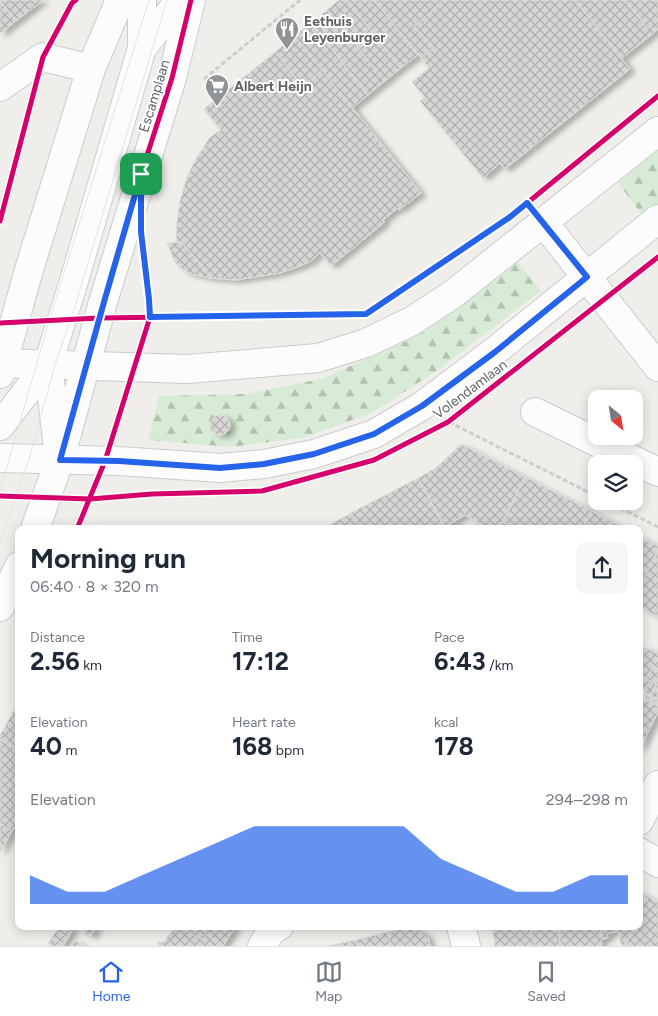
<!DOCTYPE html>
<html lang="en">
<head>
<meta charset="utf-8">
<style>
	body { margin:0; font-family:Figtree,sans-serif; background:#f6f6f7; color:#1f2937; height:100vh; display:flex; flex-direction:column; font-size:19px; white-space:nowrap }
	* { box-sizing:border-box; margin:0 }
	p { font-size:16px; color:#747a83 }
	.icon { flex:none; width:28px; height:28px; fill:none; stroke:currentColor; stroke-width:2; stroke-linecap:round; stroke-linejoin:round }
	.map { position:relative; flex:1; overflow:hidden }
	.side { position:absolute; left:15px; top:525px; width:628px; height:405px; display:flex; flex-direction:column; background:#fff; border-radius:10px; box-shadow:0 2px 12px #0003 }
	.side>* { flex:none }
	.needle { width:32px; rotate:150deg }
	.fabs { position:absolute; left:588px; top:390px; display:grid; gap:10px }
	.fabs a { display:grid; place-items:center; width:55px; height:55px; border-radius:10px; background:#fff; box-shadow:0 2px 12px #0003; font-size:25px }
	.pin { position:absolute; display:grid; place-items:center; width:42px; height:42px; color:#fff; margin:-21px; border-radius:10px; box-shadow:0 2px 8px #0006 }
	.round { display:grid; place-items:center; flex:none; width:52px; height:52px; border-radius:10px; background:#f6f6f7 }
	.head { display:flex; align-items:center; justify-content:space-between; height:85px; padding:0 15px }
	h1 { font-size:28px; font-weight:700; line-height:38px }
	.metrics { display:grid; grid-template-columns:repeat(3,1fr); gap:8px; height:85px; padding:5px 15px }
	.metrics div { display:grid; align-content:center }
	.metrics b { font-size:25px; font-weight:700 }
	.metrics small { font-size:14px; font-weight:400 }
	.metrics p { font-size:14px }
	.chart { height:140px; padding:10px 15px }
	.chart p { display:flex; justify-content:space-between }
	.chart svg { width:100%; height:90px; margin-top:5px; fill:#2563eb; opacity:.7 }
	.menu { display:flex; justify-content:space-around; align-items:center; height:70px; border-top:1px solid #e0e1e3; background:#fff; font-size:14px; color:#747a83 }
	.menu a { display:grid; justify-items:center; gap:2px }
	.menu .current { color:#2563eb }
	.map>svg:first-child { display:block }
	.forest { fill:url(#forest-firs) }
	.building { fill:url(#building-cross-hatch); stroke:#deddd9; filter:url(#shadow) }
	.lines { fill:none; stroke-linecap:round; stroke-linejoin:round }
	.minor-casing { stroke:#cbcccc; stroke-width:30 }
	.path { stroke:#cacfcc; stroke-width:3; stroke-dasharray:5 2.5; stroke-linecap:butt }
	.minor { stroke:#fdfcfc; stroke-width:28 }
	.tram { stroke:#e4e4e4; stroke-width:1 }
	.cycleway-casing { stroke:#fff; stroke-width:8 }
	.cycleway { stroke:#d6006c; stroke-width:5 }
	.route-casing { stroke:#fff; stroke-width:10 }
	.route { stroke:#2563eb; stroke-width:6 }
	.labels { text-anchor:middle; stroke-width:4; stroke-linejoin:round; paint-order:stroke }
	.poi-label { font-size:14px; font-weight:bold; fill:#5f6368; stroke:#fff; text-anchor:start }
	.street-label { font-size:14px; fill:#5f6368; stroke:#fff }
</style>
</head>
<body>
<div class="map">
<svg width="658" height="946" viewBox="0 0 658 946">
	<defs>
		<pattern id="forest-firs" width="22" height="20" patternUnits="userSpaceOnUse" patternTransform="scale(1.25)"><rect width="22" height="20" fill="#d8ebd6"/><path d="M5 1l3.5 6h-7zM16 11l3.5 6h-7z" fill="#b2c2b1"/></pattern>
		<pattern id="building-cross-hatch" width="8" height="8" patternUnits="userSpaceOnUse" patternTransform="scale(1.25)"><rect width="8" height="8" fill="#d6d5d3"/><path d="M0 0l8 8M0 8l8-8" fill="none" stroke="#b1b0af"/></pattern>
		<filter id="shadow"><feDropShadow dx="5.5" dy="3" stdDeviation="2.5" flood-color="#0004"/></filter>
	</defs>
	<rect width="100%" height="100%" fill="#efeeea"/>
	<g class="forest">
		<path d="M658,145v59l-15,12 -28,-37z"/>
		<path d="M518,262l23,29 -103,79 -66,43 -70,25 -71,9 -83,-7 11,-44 87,-2 75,-15 85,-38 64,-42z"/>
	</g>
	<g class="building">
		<path d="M0,0h43l-27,21z"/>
		<path d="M339,0h7l55,68 -16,13 -58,-71z"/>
		<path d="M346,0h28l44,55 -17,13z"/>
		<path d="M374,0h60l5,5 -25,21 19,22 -12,10z"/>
		<path d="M434,0h141l55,69 -125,100 -5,-6 -17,15 -63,-77 5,-4 -13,-15 17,-14 -8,-10 12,-10 -19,-22 25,-21z"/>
		<path d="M575,0h50l22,28 3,-2 5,6 -33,26z"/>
		<path d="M625,0h33v29l-3,3 -5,-6 -3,2z"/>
		<path d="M0,1l16,20 -16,13z"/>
		<path d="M327,10l58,71 -17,14 -57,-72z"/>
		<path d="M311,23l57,72 -16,13 -58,-72z"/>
		<path d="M294,36l28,34 -19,16 -28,-34z"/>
		<path d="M275,52l28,34 19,-16 99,123 -22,17 -1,-2 -15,12 2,2 -54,44 -11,-13 -9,8 -11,5 -20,7 -44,7 -25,-2 -29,-36h-6l1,-21 3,-20 6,-21 8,-18 16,-25 11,-7 -17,-21z"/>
		<path d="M182,242l29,36 -19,-4 -9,-4 -8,-8 -8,-19z"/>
		<path d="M610,390l6,9h-19z"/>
		<circle cx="220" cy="425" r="10"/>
		<path d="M461,444l64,33 -26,52h-9l-25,-14 -20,12 -27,-49 18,-10z"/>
		<path d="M525,477l67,34 -10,18h-65l-14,-7z"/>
		<path d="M418,478l27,51h-86l-8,-16z"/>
		<path d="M592,511l33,18h-43z"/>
		<path d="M351,513l8,16h-37z"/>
		<path d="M639,536l19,10v4l-19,39z"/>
		<path d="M658,550v68l-1,-2 -18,-10v-17z"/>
		<path d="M644,647l14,7v3l-12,22 -7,-4v-18z"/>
		<path d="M658,657v12l-5,-3z"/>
		<path d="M653,666l5,3v16l-12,-6z"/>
		<path d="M639,675l5,2 -5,10z"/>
		<path d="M644,677l6,4 -6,11 -5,-3z"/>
		<path d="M650,681l6,3 -5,12 -7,-4z"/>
		<path d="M656,684l2,1 -1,14 -6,-3z"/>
		<path d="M639,696l19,10v6l-13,26 -6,-3z"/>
		<path d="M19,702v48l-19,-11v-4z"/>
		<path d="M639,735l6,3 -6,12z"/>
		<path d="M0,739l19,11v70l-7,11 -12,-7z"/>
		<path d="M0,824l12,7 -12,21z"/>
		<path d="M639,891l6,4 -6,11z"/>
		<path d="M645,895l13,7v41l-2,3h-31l8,-15 -6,-3v-2h12v-20z"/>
		<path d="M59,926h3l9,6 -3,6 -12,-7z"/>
		<path d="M62,926h13l-4,6z"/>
		<path d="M81,926h16l-6,10 -12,-7z"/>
		<path d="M171,926h9l22,14 4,-6 17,12h-63l-3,-2 2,-3 4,2 11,-15z"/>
		<path d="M180,926h56l-13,20 -17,-12 -4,6z"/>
		<path d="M492,926h38l5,20h-40z"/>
		<path d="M530,926h40v3l-12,2 3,15h-26z"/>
		<path d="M570,926h30l3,13 -2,1 1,6h-41l-3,-15 12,-2z"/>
		<path d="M600,926h27v2l6,3 -9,15 -3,-2 -3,-13 -11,3 1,4 -5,1z"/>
		<path d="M406,928l12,1 6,4 4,4 2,9h-39l-4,-14z"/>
		<path d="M56,931l12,7 -4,6 -12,-6z"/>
		<path d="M387,932l4,14h-34l-1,-6z"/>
		<path d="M52,938l12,6 -1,2h-11l-4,-2z"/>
		<path d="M75,940l9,6h-13z"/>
		<path d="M356,940l1,6h-29z"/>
	</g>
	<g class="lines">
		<g class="minor-casing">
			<g id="minor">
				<path d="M142,48l38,-48"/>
				<path d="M0,87l43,-30 48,12"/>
				<path d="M543,222l115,145"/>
				<path d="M0,363l187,6 131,-11 48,-15 46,-22 41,-27 205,-163"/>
				<path d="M48,364l10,84"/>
				<path d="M0,374l28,-101 63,-204 29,-69"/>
				<path d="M535,412l123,60"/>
				<path d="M0,426l48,-62 25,-80 69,-236v-48"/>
				<path d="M0,458l119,3 101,7 44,-4 50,-10 60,-20 48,-28 73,-55 163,-132"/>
				<path d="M35,529l25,-70 43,-157 69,-224 19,-78"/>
				<path d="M0,607l19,-41"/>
				<path d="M639,821l19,-36"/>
				<path d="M639,852l19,11"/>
				<path d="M461,926l5,20"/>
				<path d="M262,946l9,-15 8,-5"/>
			</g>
		</g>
		<g class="path">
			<path d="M204,79l96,-79"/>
			<path d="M449,422l147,74"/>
			<path d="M607,501l51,26"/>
			<path d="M639,693l19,10"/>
		</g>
		<use href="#minor" class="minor"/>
		<g class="tram">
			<path d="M0,491l49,-170 100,-321"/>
			<path d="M0,543l29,-84 26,-94 21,-62 91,-303"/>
		</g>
		<g class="cycleway-casing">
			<g id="cycleway">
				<path d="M0,221l43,-164 29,-54 4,-3"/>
				<path d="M0,323l99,-5 267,-4 144,-97 148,-121"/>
				<path d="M0,496l90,3 62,-5 110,-3 112,-31 74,-38 210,-165"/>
				<path d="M77,529l28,-68 45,-144 -1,-18 -8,-67v-58l31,-96 19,-78"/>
			</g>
		</g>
		<use href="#cycleway" class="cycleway"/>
	</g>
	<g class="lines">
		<g class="route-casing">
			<path id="route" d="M141,174v58l8,67 1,18 216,-3 144,-97 17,-14 60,74 -92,75 -73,54 -48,28 -60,20 -50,10 -44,4 -101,-7 -59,-1 44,-158z"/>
		</g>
		<use href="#route" class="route"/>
	</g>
	<defs>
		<g id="restaurant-pin" transform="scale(1.25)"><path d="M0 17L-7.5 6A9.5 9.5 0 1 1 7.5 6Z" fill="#919496" stroke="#fff"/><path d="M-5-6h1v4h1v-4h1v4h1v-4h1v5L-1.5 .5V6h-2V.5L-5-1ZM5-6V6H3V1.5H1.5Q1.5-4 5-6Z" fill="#fff"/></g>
		<g id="supermarket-pin" transform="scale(1.25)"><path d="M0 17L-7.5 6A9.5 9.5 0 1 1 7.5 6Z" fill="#919496" stroke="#fff"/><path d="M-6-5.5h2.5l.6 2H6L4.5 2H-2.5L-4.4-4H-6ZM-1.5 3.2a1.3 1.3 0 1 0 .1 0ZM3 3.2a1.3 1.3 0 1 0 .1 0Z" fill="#fff"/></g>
	</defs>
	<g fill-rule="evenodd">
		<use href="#restaurant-pin" x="287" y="29"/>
		<use href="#supermarket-pin" x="217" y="86"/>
	</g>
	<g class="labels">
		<g class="poi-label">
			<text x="304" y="26">Eethuis<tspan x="304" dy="16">Leyenburger</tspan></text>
			<text x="234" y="91">Albert Heijn</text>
		</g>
		<g class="street-label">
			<text transform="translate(154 96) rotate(-73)" y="5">Escamplaan</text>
			<text transform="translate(470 389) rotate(-37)" y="5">Volendamlaan</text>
		</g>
	</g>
</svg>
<div class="fabs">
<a><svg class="needle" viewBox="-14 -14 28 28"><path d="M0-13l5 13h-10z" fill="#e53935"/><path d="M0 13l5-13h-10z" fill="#747a83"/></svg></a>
<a><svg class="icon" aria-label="layers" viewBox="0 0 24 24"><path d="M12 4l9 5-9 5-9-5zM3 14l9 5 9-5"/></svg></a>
</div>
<div class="pin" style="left:141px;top:174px;background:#1e9e55"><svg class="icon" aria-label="arrive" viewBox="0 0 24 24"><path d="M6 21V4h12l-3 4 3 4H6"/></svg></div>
<section class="side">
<div class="head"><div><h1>Morning run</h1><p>06:40 · 8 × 320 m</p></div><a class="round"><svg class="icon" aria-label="share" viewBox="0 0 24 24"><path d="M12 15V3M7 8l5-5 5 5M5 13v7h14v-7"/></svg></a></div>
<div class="metrics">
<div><p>Distance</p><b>2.56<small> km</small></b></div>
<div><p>Time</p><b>17:12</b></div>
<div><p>Pace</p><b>6:43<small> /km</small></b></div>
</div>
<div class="metrics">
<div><p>Elevation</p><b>40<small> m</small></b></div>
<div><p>Heart rate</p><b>168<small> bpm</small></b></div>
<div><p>kcal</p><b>178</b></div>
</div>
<div class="chart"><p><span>Elevation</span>294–298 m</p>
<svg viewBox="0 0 160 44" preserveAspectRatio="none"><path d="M0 44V30L10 38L20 38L30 30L40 22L50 14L60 6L70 6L80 6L90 6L100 6L110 22L120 30L130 38L140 38L150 30L160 30V44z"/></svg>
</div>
</section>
</div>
<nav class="menu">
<a class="current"><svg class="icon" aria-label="home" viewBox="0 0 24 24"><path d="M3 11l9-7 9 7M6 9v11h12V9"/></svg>Home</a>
<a><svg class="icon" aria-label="map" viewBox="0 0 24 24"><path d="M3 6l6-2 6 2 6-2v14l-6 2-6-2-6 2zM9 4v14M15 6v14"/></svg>Map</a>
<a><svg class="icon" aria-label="saved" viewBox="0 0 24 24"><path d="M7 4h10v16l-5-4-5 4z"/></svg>Saved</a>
</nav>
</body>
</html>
